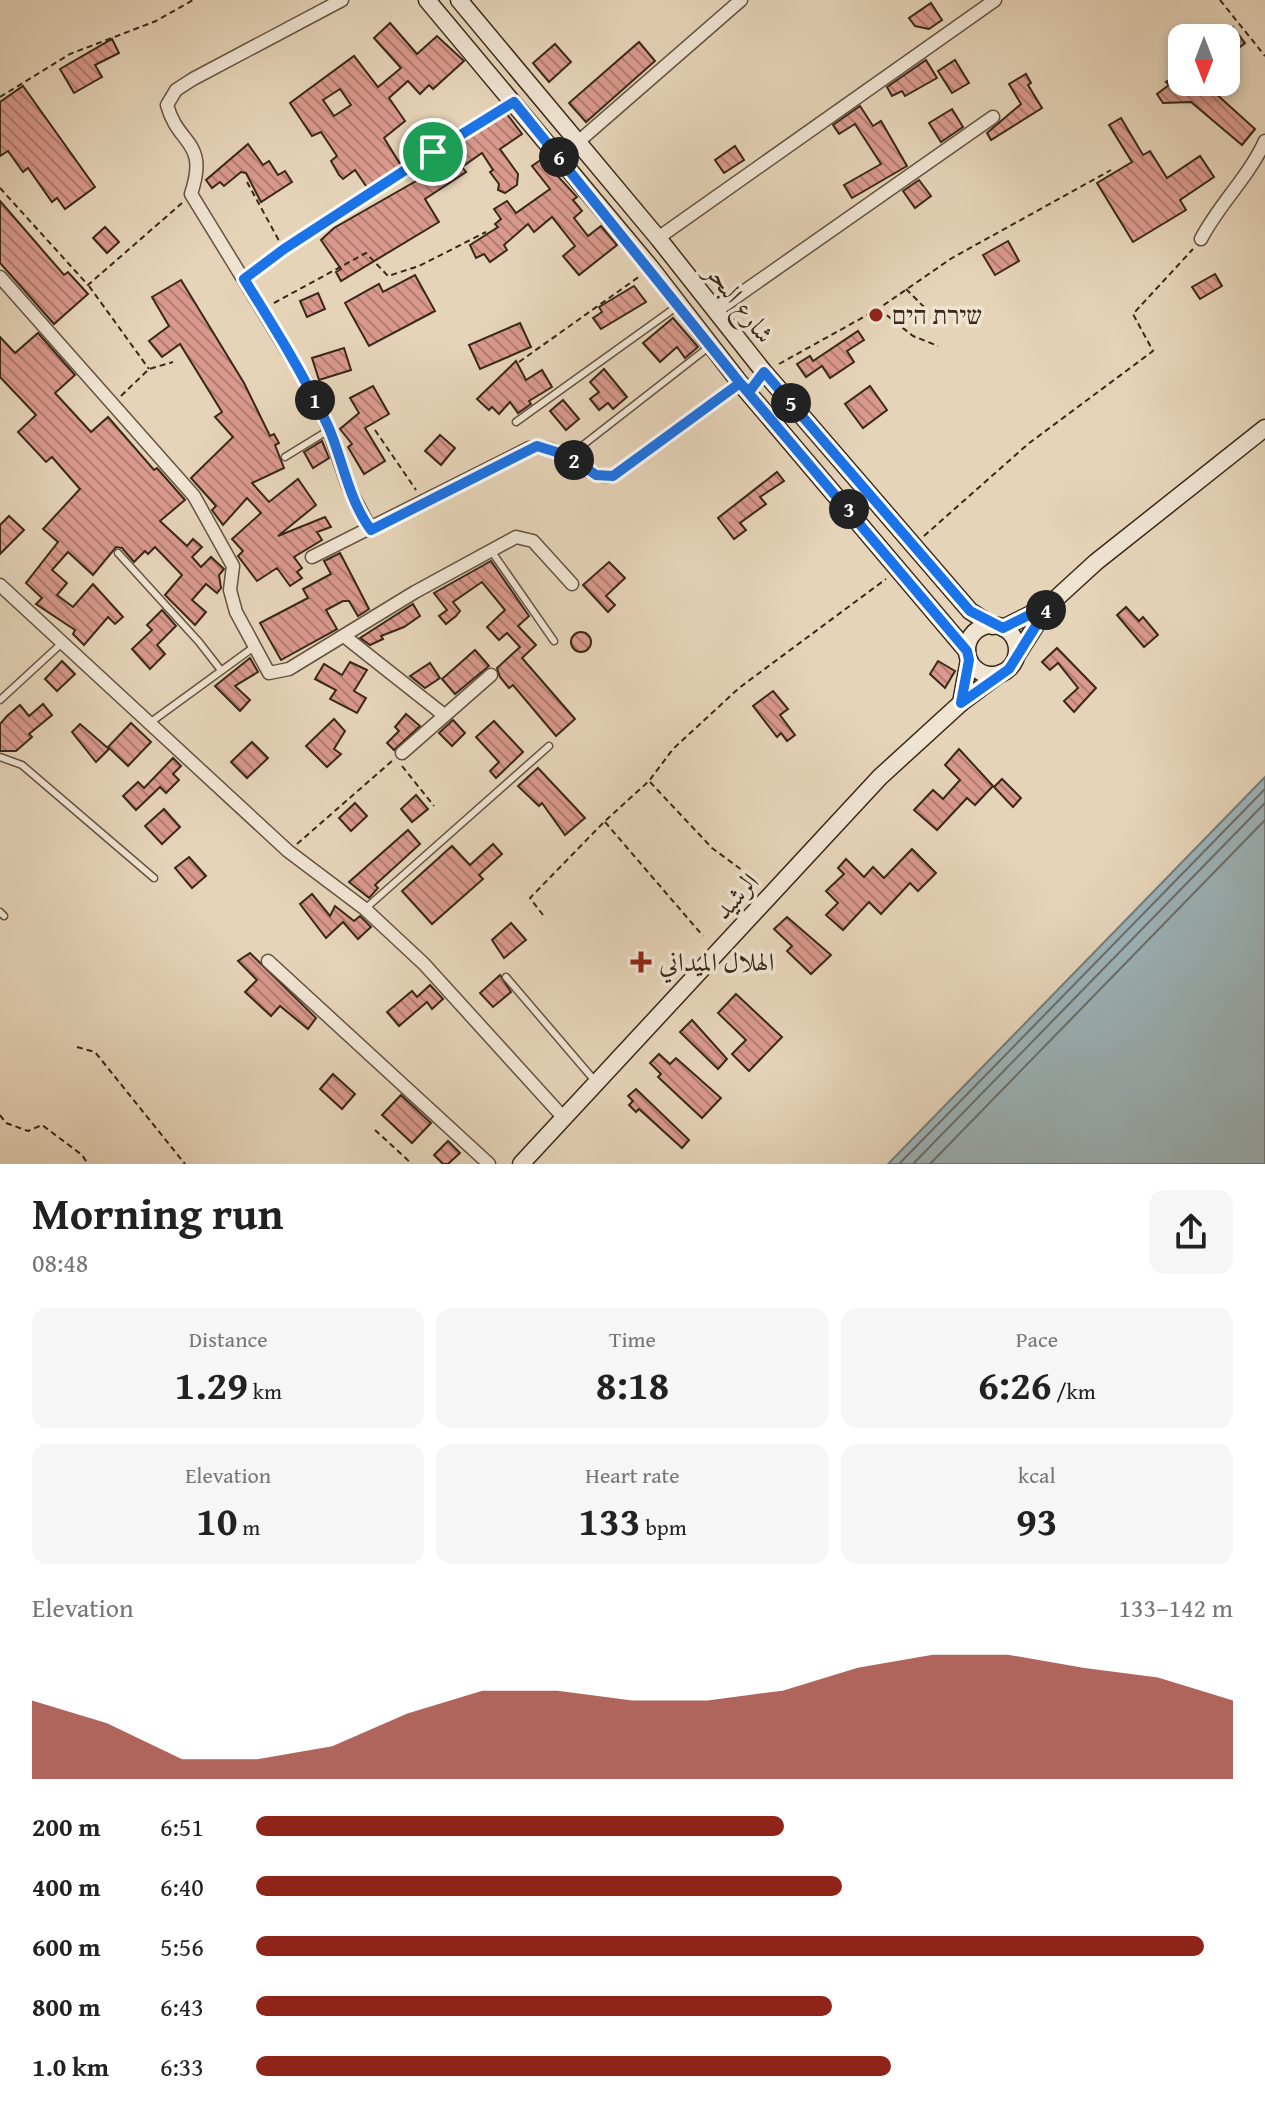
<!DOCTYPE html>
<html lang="en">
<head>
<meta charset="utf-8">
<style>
	body { margin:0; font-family:"Gentium Book Plus",Amiri,"Frank Ruhl Libre",serif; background:#f6f6f6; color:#222; height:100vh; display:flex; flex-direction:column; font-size:30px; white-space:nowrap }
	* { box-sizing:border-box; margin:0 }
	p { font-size:26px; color:#767676 }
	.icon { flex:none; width:44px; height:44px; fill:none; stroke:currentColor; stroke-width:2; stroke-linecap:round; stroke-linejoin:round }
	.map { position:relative; height:1164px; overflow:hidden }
	.drawer { display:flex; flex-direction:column; background:#fff; flex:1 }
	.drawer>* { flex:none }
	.needle { width:52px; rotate:180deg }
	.buttons { position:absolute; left:1168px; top:24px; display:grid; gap:16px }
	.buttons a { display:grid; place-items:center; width:72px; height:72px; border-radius:16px; background:#fff; box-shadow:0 4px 12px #0003; font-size:40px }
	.pin { position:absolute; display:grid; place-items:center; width:68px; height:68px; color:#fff; margin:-34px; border:4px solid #fff; border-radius:50%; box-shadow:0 2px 8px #0007 }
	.km { position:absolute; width:40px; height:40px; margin:-20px; border-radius:50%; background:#222; color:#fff; font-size:22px; line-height:40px; text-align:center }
	.round { display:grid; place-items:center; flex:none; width:84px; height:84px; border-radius:16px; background:#f6f6f6 }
	.head { display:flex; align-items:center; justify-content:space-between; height:136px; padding:0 32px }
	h1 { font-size:44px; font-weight:700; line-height:60px }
	.stats { display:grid; grid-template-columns:repeat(3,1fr); gap:12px; height:136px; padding:8px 32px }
	.stats div { display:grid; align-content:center; border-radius:16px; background:#f6f6f6; text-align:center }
	.stats b { font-size:40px; font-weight:700 }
	.stats small { font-size:22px; font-weight:400 }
	.stats p { font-size:22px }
	.chart { height:224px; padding:16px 32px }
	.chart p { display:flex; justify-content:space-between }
	.chart svg { width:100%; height:144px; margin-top:8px; fill:#8f2418; opacity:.7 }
	ul { padding:0 32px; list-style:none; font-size:26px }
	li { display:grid; grid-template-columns:128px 96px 1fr; align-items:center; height:60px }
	li i { height:20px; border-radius:10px; background:#8f2418 }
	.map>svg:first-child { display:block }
	.water { fill:#9db5bb; stroke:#757d7a; stroke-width:2 }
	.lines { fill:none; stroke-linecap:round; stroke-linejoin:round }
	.shore { stroke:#6b6e6a; stroke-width:2 }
	.building { fill:url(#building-back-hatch); stroke:#392818; stroke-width:2; fill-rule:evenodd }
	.service-casing { stroke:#645340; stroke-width:9 }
	.minor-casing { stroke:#645340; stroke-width:15 }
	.secondary-casing { stroke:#392818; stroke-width:19 }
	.path { stroke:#392818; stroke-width:2; stroke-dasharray:6 4; stroke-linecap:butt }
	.service { stroke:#efe3d2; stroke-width:6 }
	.minor { stroke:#efe3d2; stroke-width:12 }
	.secondary { stroke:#efe3d2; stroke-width:16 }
	.route-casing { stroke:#fff; stroke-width:16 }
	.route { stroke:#1a73e8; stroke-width:10 }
	.poi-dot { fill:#8f2418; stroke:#efe3d2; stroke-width:3 }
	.labels { text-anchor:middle; stroke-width:7; stroke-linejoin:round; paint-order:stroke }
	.street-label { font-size:26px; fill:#392818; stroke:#efe3d2 }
	.poi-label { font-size:26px; fill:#392818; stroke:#efe3d2; text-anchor:start }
</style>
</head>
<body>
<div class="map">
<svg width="1265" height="1164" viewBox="0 0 1265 1164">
	<defs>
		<pattern id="building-back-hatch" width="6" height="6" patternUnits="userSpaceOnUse" patternTransform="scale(2)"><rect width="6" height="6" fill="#d9998d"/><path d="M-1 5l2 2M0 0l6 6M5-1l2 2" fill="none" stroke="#b17d72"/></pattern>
	</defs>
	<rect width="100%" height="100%" fill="#e6d4b9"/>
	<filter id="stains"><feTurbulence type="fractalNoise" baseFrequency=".0025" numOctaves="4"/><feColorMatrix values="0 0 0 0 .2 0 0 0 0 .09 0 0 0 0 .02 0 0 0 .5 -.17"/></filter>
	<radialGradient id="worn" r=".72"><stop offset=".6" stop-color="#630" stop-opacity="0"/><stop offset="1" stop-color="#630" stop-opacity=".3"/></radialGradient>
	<path class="water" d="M1265,777v387h-377z"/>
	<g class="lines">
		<g class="shore">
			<path d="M899,1164l366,-375"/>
			<path d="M913,1164l352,-361"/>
			<path d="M930,1164l335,-344"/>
		</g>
	</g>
	<g class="building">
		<path d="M931,3l11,17 -13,9 -14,-3 -6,-8z"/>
		<path d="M390,23l27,31 20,-18 27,25 -31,28 -4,-4 -9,9 -12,-13 -19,17 16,23 -21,17 18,29 -34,22 -13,-19 -12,9 -4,-4 -8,-14 6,-5 -16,-24 -9,4 -22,-33 64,-47 24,31 23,-19 -27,-30zM340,89l11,16 -17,11 -11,-16z"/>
		<path d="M1233,27l12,16 -19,15v-26z"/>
		<path d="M112,39l7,14 -24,12 7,12 -28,16 -14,-24z"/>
		<path d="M639,42l16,19 -69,61 -17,-19z"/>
		<path d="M555,44l16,18 -22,20 -16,-19z"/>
		<path d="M926,60l11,18 -32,18 -3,-5 -10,5 -5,-9z"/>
		<path d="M955,60l14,23 -17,10 -14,-22z"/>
		<path d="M1182,72v10h21l52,47 -13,16 -51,-43 -28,1 -6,-9 12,-9 -3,-3z"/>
		<path d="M1026,74l5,9 -3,2 14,23 -51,32 -4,-7 34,-29 -12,-20z"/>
		<path d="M23,86l72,101 -30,22 -8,-11 -5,4 -24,-34 -5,4 -15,-21 -8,5v-54z"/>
		<path d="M860,106l13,20 8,-5 26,45 -55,32 -8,-13 37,-21 -26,-40 -16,10 -6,-9z"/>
		<path d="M952,109l11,18 -22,15 -12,-19z"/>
		<path d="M504,110l18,24 -22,15 18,25 -1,11 -12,8 -7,-3 1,-6 -9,-12 3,-2 -11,-17 -20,14 4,5 -41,27 14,23 -98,59 -5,-9 5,-3 -20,-29 13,-12 89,-51 -5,-8z"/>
		<path d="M1121,118l22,37 7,-4 17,27 33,-22 14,21 -34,23 6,10 -53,32 -36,-59 35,-21 -23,-37z"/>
		<path d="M248,144l15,21 6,-4 9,14 7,-4 7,11 -31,20 -15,-29 -5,-1 -17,14 -4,-4 -8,6 -6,-8z"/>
		<path d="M735,146l9,14 -20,13 -9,-13z"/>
		<path d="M542,159l35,38 -4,3 9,11 -8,7 14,18 13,-10 16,19 -38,30 -16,-19 12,-10 -23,-29 -18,15 -6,-8 -24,21 3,5 -17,12 -6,-8 -8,4 -6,-13 28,-18 -3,-3 6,-5 -7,-10 13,-8 9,12 34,-24 -18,-23z"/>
		<path d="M919,180l12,16 -16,12 -12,-17z"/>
		<path d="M0,201l64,74 4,-3 20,22 -34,30 -54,-61z"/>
		<path d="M105,227l14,15 -12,11 -14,-15z"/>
		<path d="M1008,241l11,20 -24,14 -12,-20z"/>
		<path d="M1215,274l7,12 -22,13 -8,-12z"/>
		<path d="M415,275l20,36 -66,35 -24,-43 34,-19 4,8z"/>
		<path d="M181,280l63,103 26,53 4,-2 5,9 -4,2 9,23 -32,15 17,19 29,-23 18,26 -38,31 47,-19 6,10 -14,5 5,8 -28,17 8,11 -5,4 5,6 -12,8 -13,-18 -20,13 -19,-25 5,-5 -11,-12 29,-26 -14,-15 -24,27 -11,-15 4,-4 -25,-28 42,-41 -18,-20 7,-5 -42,-68 -18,13 -13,-16 20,-15 -17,-29z"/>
		<path d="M634,286l12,16 -45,27 -8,-11 9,-6 -3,-5z"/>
		<path d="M318,293l7,16 -18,8 -7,-16z"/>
		<path d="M673,318l25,29 -13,11 -8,-11 -17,15 -17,-19z"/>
		<path d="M520,323l11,24 -51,22 -11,-24z"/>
		<path d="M858,331l6,9 -17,11 7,11 -24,16 -8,-12 -16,11 -9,-13 13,-8 3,5z"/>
		<path d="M38,333l37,42 -20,18 36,39 17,-15 46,53 3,-2 28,32 -25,21 27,25 6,-7 9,8 -10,10 9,10 10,-10 13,12 -5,6 2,13 -4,5 -11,-9 -14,16 14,12 -11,13 -30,-30 17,-20 -27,-28 -7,7 -3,-3 -11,11 -12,-14 -6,-1 -23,28 -25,-23 -16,18 15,13 -10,12 16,12 20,-23 30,33 -8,7 -7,-7 -24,28 -11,-11 2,-4 -39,-26 6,-6 -16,-15 32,-41 -15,-13 37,-40 -28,-32 -6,5 -28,-30 18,-17 -36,-38v-40l15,16z"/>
		<path d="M344,348l7,22 -32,10 -7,-22z"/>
		<path d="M516,361l10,19 16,-10 10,17 -23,14 2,3 -13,9 -8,-11 -11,12 -7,-7 -3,3 -12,-11z"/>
		<path d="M604,369l23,28 -14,12 -5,-6 -9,7 -9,-11 9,-7 -9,-10z"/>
		<path d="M373,386l16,28 -24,14 20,33 -21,13 -16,-27 4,-3 -12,-15 19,-16 -9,-15z"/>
		<path d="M870,386l17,24 -24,18 -18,-24z"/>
		<path d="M563,400l16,19 -13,11 -16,-19z"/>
		<path d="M440,435l15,13 -14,17 -16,-14z"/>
		<path d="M322,441l7,17 -16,10 -9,-16z"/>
		<path d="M777,472l7,9 -24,16 6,7 -26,19 6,7 -12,9 -16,-21z"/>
		<path d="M9,516l15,14 -24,24v-29z"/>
		<path d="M340,553l29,56 -11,7 -9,-15h-6l-17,9 11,19 -56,31 -21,-37 48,-25 -5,-9 28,-15 -7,-13z"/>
		<path d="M491,561l38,55 -11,10 18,19 -14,13 53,61 -19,17 -43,-51 -4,3 -9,-11 -3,-9 23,-21 -13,-14 -8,7 -12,-13 18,-17 -23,-28 -29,20 7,9 -4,5 -10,8 -7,-8 8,-6 -13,-17z"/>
		<path d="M609,562l16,16 -19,18 9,9 -7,7 -25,-27z"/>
		<path d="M413,604l7,12 -16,11 -23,9 2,3 -13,6 -10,-7z"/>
		<path d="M1126,607l13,14 4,-4 15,18 -14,12 -27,-32z"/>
		<path d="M162,610l14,16 -19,19 8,9 -15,15 -18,-20 20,-19 -5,-5z"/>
		<circle cx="581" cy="642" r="10"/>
		<path d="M1057,648l39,40 -22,24 -10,-11 14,-13 -20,-25 -8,7 -8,-8z"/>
		<path d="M475,650l14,16 -34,28 -13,-15z"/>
		<path d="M250,658l8,14 -23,14 15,14 -10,11 -25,-25z"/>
		<path d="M62,661l13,13 -18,17 -12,-12z"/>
		<path d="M938,661l17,10 -10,17 -15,-14z"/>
		<path d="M350,662l17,8 -13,21 12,7 -9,15 -27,-14 6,-9 -21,-11 9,-15 18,11z"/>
		<path d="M430,663l10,15 -15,10 -15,-12z"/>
		<path d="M773,691l15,18 -8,6 15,20 -8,6 -6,-8 -4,4 -24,-31z"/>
		<path d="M43,704l9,11 -23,19 3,3 -16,14h-16v-27l7,-8 13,-11 9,11z"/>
		<path d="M406,714l14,12 -26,24 -7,-7 12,-12 -4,-4z"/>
		<path d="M334,719l11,12 -11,18 7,5 -14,13 -21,-21z"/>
		<path d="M453,720l12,13 -13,13 -13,-13z"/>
		<path d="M494,721l29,31 -27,26 -6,-7 9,-9 -23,-25z"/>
		<path d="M131,723l20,19 -23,24 -20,-19z"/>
		<path d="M80,724l29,25 -13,13 -24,-30z"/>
		<path d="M252,742l16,16 -21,20 -16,-16z"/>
		<path d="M959,749l34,37 -18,19 -8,-7 -30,32 -23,-20 19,-20 10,9 17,-19 -15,-15z"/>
		<path d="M173,758l8,8 -8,8 6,6 -13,13 -6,-6 -24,23 -13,-14 15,-14 6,6z"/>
		<path d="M538,768l47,50 -20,17 -23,-32 -3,3 -21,-20z"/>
		<path d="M1002,779l19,19 -8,9 -19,-20z"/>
		<path d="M416,795l12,14 -16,13 -11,-13z"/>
		<path d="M355,803l12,13 -16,15 -12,-13z"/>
		<path d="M164,809l16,18 -18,17 -17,-18z"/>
		<path d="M408,830l12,14 -45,41 3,3 -9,10 -20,-16z"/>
		<path d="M493,844l9,10 -23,21 4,4 -51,45 -30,-33 50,-45 18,19z"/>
		<path d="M912,849l24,24 -18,18 -8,-8 -29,31 -12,-12 -26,28 -17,-15 12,-12 -12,-12 18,-17 -6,-6 8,-9 18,18 9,-10 11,11z"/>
		<path d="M189,857l17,19 -14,12 -17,-20z"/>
		<path d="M312,894l18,22 5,-10 19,15 6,-5 11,11 -13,12 -15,-17 -17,16 -26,-34z"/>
		<path d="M787,917l44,38 -20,19 -24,-23 5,-5 -18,-17z"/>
		<path d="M511,923l15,17 -22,18 -12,-18z"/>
		<path d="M250,953l66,65 -8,11 -28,-23 -9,10 -26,-24 12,-12 -19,-19z"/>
		<path d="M500,975l11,17 -18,15 -13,-14z"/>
		<path d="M430,985l13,14 -11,10 -5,-7 -28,24 -12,-14 25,-21 5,6z"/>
		<path d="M736,994l46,43 -33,34 -17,-17 14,-14 -28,-27z"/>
		<path d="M692,1020l35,39 -9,10 -38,-37z"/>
		<path d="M659,1054l11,10 6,-6 45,40 -19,20 -44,-41 3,-3 -11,-11z"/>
		<path d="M333,1074l22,20 -13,15 -22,-20z"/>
		<path d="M636,1089l53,51 -7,8 -43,-39 -3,3 -7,-7 4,-4 -5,-5z"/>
		<path d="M401,1095l30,28 -19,20 -30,-28z"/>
		<path d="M448,1141l12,12 -12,11h-5l-9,-9z"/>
	</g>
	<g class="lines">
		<g class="service-casing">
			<g id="service">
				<path d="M516,422l163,-117"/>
				<path d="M569,456l141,-110"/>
				<path d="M285,457l44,-27"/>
				<path d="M492,552l62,89"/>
				<path d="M118,553l81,89 21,27"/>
				<path d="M0,700l61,-56"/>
				<path d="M151,722l103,-75"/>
				<path d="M0,757l22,8 132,113"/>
				<path d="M366,908l183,-162"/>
				<path d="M0,912l4,4"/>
				<path d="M506,977l89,104"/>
			</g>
		</g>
		<g class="minor-casing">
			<g id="minor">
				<path d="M342,0l-149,79 -17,11 -9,15c11,41 42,35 24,89l119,194 19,42 19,56 23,44"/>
				<path d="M578,142l163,-142"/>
				<path d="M658,238l337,-238"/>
				<path d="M1201,239c18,-35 47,-61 64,-98"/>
				<path d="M0,277l194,219 39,70 -3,24 6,22 33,61 20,-4 126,-77 101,-55 17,4 39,43"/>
				<path d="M716,311l277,-194"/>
				<path d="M312,557l217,-109c33,-8 54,33 84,28l127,-93"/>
				<path d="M0,585l288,266 77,58 59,55 138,152"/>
				<path d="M344,636l100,79"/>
				<path d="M402,753l89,-78"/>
				<path d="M268,961l221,203"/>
			</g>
		</g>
		<g class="secondary-casing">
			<g id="secondary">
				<path d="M427,0l224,268 89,115 227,268"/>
				<path d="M459,0l199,238 106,134 206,239 23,15"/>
				<circle cx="992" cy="650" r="25"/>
				<path d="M1003,628l44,-22"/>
				<path d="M1017,655l32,-50 47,-43 169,-134"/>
				<path d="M961,703l8,-43"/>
				<path d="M521,1164l359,-387 81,-74 40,-30"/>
			</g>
		</g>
		<g class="path">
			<path d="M1220,0l45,56"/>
			<path d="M0,97l70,-43 86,-33 37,-21"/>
			<path d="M247,182l36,66"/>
			<path d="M0,188l88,97 94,-82"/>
			<path d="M255,271l123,-84 122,-76"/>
			<path d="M89,286l60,83"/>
			<path d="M906,289l18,18"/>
			<path d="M274,303l92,-50 22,23 31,-10 67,-34"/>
			<path d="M879,309l34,27 25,10"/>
			<path d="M519,362l121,-86"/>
			<path d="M779,364l99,-55 74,-51 159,-88"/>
			<path d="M121,396l28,-27 24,-7"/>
			<path d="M375,430l41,60"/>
			<path d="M924,536l104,-92 125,-93 -20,-37 60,-65"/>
			<path d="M402,766l32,40"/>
			<path d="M650,782l62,66 34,25"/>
			<path d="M605,822l98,114"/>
			<path d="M297,844l95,-83"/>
			<path d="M543,915l-13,-17 74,-76 45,-41 24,-32 66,-61 147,-109"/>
			<path d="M77,1047l18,5 90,112"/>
			<path d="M0,1115l6,8 22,8 14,-6 40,30 6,9"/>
			<path d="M375,1130l37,34"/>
		</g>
		<use href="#service" class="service"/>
		<use href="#minor" class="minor"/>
		<use href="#secondary" class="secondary"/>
	</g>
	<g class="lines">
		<g class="route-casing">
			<path id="route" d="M433,152l-149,97 -40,30c30,48 60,96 84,147 15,34 20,73 43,104l166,-84 32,10 27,19 17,1 127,-93 227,268 2,9 -8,43 48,-34 40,-64 -46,23 -33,-17 -206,-239 -15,20 -9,-9 -226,-281 -81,50"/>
		</g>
		<use href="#route" class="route"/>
	</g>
	<g class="poi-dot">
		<circle cx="876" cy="315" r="8"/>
		<path d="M637 950h8v8h8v8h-8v8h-8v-8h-8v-8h8z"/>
	</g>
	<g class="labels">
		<g class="street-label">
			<text transform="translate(740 303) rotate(52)" y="9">شارع البحر</text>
			<text transform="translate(736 896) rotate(-47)" y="9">الرشيد</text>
		</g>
		<g class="poi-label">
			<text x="892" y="324">שירת הים</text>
			<text x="659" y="971">الهلال الميداني</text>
		</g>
	</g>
	<rect width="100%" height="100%" filter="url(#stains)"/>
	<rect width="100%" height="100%" fill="url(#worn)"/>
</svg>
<div class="buttons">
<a><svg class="needle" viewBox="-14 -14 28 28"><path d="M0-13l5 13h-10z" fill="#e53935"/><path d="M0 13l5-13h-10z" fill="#767676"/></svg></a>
</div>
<div class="pin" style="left:433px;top:152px;background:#1e9e55"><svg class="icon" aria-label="arrive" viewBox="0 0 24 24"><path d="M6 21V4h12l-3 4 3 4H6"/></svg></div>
<b class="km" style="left:315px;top:400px">1</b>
<b class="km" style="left:574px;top:460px">2</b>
<b class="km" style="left:849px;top:509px">3</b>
<b class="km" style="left:1046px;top:610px">4</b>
<b class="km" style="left:791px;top:403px">5</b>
<b class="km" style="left:559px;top:157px">6</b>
</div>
<section class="drawer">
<div class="head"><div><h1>Morning run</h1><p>08:48</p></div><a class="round"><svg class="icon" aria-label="share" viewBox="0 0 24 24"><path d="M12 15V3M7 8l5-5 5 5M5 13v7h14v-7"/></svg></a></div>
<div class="stats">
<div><p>Distance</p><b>1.29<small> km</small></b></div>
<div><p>Time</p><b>8:18</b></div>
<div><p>Pace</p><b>6:26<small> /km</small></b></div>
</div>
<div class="stats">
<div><p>Elevation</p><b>10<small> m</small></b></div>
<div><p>Heart rate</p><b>133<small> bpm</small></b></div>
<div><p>kcal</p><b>93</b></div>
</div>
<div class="chart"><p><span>Elevation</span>133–142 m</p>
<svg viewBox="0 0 160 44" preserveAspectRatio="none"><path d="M0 44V20L10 27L20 38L30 38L40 34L50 24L60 17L70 17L80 20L90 20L100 17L110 10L120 6L130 6L140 10L150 13L160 20V44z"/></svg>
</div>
<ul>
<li><b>200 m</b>6:51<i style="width:54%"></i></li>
<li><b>400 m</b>6:40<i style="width:60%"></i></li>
<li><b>600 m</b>5:56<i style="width:97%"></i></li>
<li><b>800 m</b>6:43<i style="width:59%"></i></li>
<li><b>1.0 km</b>6:33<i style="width:65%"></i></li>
</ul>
</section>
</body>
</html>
